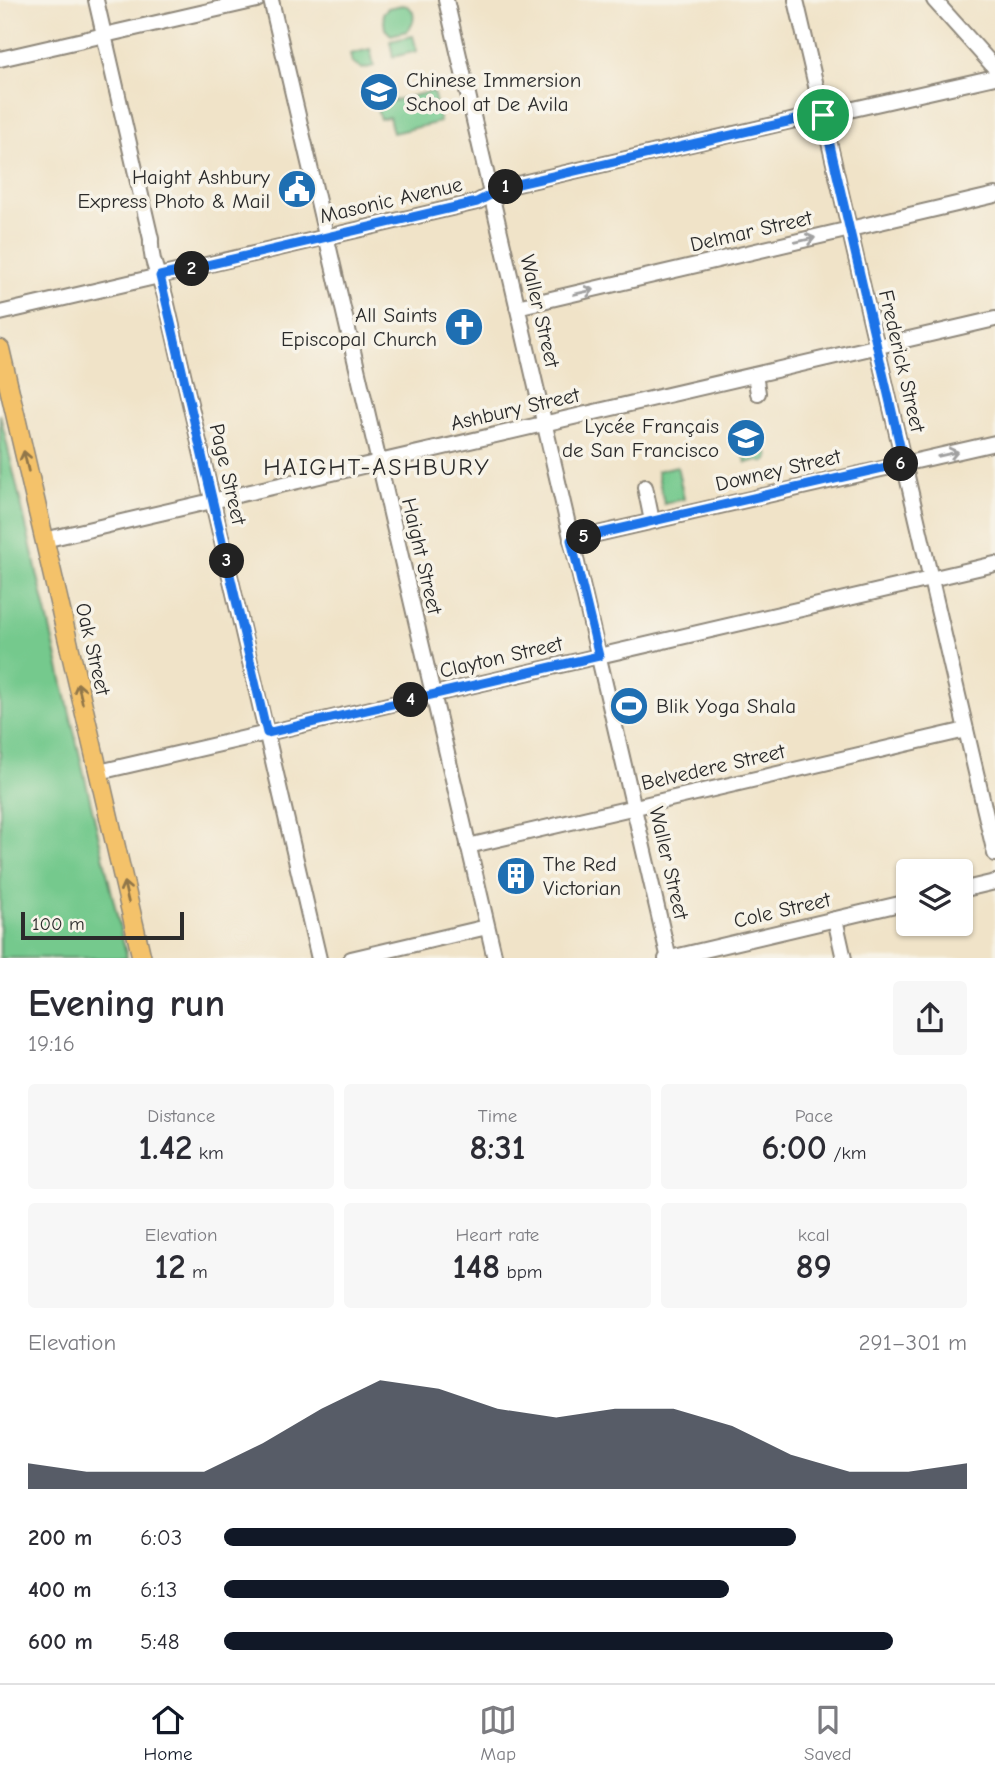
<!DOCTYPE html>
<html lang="en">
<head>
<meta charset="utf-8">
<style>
	body { margin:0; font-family:"Comic Neue",sans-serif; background:#f7f7f7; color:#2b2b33; height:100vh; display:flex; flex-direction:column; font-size:26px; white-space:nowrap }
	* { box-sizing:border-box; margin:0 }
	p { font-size:23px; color:#7c7c81 }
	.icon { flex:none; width:38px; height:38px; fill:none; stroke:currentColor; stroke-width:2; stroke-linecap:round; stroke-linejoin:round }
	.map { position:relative; height:958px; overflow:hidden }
	.details { display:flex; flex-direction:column; background:#fff; flex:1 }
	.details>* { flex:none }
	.controls { position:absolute; left:896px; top:859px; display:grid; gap:14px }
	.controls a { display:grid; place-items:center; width:77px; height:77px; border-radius:7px; background:#fff; box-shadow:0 2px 5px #0004; font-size:35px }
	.scale { position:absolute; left:21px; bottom:18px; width:163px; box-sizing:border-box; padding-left:7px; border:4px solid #2b2b2b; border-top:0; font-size:19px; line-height:24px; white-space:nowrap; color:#2b2b2b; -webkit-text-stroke:5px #f7f3e8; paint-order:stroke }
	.pin { position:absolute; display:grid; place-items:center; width:60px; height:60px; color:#fff; margin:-30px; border:4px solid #fff; border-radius:50%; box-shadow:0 2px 7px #0007 }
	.km { position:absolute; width:35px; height:35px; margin:-18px; border-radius:50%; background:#222; color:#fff; font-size:19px; line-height:35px; text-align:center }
	.round { display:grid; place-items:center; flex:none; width:74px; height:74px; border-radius:7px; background:#f7f7f7 }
	.headline { display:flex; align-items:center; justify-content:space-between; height:119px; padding:0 28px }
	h1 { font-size:38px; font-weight:800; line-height:52px }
	.metrics { display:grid; grid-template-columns:repeat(3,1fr); gap:10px; height:119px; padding:7px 28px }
	.metrics div { display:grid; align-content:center; border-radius:7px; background:#f7f7f7; text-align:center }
	.metrics b { font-size:35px; font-weight:800 }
	.metrics small { font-size:19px; font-weight:400 }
	.metrics p { font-size:19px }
	.chart { height:196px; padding:14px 28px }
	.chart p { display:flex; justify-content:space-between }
	.chart svg { width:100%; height:126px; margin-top:7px; fill:#111827; opacity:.7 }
	ul { padding:0 28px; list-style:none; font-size:23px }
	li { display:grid; grid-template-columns:112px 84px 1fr; align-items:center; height:52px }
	li i { height:18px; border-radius:9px; background:#111827 }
	.tabs { display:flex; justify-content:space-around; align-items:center; height:98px; border-top:2px solid #e1e1e2; background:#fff; font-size:19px; color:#7c7c81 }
	.tabs a { display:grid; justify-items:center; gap:4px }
	.tabs .active { color:#111827 }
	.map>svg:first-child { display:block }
	.green { fill:#75c98d; stroke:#507a5c; stroke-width:2 }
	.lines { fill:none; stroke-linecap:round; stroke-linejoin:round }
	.minor-casing { stroke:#8e877a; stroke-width:18 }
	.major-casing { stroke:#8e877a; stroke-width:21 }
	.minor { stroke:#fff; stroke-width:14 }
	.major { stroke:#f4c26a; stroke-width:18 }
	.oneway { stroke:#a0a0a0 }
	.oneway2 { stroke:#90764a }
	.route-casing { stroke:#fff; stroke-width:14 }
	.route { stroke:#1a73e8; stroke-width:9 }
	.labels { text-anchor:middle; stroke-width:7; stroke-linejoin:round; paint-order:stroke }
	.poi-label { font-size:21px; fill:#2b2b2b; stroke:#f7f3e8; text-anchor:start }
	.street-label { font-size:21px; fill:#2b2b2b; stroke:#f7f3e8 }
	.quarter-label { font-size:24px; letter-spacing:2px; fill:#2b2b2b; stroke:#f7f3e8 }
</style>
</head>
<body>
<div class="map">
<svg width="995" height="959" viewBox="0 0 995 959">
	<rect width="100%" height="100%" fill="#f7f3e8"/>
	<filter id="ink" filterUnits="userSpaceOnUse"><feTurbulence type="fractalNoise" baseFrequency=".0143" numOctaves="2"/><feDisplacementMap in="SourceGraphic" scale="14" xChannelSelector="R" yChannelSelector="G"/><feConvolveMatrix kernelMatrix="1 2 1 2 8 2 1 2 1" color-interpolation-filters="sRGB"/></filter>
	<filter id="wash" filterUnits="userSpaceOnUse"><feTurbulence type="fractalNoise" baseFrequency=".00686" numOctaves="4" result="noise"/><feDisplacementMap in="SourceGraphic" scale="28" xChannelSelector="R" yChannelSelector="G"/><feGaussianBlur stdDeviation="1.57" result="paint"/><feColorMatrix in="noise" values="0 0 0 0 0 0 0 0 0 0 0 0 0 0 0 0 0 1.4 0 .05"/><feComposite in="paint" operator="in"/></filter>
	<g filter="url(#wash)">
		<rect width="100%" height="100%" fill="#f0e3c8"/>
		<g class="green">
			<path d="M402,5c15,1 14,18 5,26l-16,4 -6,-6 -2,-16 5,-5z"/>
			<path d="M413,36l4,15 -24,6 -3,-16z"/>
			<path d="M370,49l4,17 -11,3 -11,-7 -2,-8z"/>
			<path d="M433,91l7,31 -47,11 -4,-16 -9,2 -4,-14z"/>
			<path d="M0,414l127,544h-127z"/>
			<path d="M754,440v2l6,-1 4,2 5,13 -3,5 -5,1 -3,-2 -12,3 -3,-13 3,-1 -2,-7z"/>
			<path d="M677,466l7,33 -20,5 -7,-33z"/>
		</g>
	</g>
	<g filter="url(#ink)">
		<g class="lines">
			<g class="minor-casing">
				<g id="minor">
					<path d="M96,0l55,239c-1,23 8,35 14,57l154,663"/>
					<path d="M271,0l224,959"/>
					<path d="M446,0l223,959"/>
					<path d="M796,0l199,854"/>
					<path d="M934,0l61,68"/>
					<path d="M0,59l257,-59"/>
					<path d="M517,307l478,-112"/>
					<path d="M0,313l477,-111 28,-15 303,-70 28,-4 159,-36"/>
					<path d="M755,375l3,18"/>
					<path d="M645,487l7,34"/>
					<path d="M44,540l951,-221"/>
					<path d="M571,540l424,-97"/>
					<path d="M99,772l896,-208"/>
					<path d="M468,846l498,-116"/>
					<path d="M961,890l34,-8"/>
					<path d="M835,919l9,40"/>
					<path d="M351,959l136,-32"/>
					<path d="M666,959l242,-57"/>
				</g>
			</g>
			<g class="major-casing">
				<path id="major" d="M0,349l142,610"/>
			</g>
			<use href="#minor" class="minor"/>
			<use href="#major" class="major"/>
		</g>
		<defs><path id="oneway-shaft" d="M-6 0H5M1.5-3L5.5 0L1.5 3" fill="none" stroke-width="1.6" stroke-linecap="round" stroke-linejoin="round" transform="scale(1.75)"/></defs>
		<g class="oneway">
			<use href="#oneway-shaft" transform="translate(805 240) rotate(-13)"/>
			<use href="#oneway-shaft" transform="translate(584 292) rotate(-13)"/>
			<use href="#oneway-shaft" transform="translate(948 454) rotate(-13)"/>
		</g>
		<g class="oneway2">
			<use href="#oneway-shaft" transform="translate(26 461) rotate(-103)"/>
			<use href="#oneway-shaft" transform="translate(80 693) rotate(-103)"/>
			<use href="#oneway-shaft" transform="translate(126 892) rotate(-103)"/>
		</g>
	</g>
	<g class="lines" filter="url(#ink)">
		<g class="route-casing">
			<path id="route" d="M823,115l81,348 -333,77 28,116 -332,77 -107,-457 317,-74 28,-15 291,-67z"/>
		</g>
		<use href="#route" class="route"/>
	</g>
	<defs>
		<g id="school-disc" transform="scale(2.0125)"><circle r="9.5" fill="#1f6fb2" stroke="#f7f3e8"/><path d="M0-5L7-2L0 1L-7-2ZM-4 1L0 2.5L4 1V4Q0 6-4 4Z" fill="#fff"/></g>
		<g id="civic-disc" transform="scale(2.0125)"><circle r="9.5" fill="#1f6fb2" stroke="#f7f3e8"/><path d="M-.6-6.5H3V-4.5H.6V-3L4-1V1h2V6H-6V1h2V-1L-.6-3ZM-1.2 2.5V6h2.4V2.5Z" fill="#fff"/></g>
		<g id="church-disc" transform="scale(2.0125)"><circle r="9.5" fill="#1f6fb2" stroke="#f7f3e8"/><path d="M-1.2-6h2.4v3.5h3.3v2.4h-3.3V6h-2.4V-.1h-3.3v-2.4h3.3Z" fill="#fff"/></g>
		<g id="stadium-disc" transform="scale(2.0125)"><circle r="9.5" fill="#1f6fb2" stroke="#f7f3e8"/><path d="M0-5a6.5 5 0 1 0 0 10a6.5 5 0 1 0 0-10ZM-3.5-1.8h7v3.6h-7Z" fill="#fff"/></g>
		<g id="building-disc" transform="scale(2.0125)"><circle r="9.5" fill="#1f6fb2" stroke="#f7f3e8"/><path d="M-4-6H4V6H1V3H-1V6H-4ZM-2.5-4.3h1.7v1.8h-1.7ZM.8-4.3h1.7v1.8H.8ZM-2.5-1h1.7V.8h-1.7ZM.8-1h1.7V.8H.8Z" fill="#fff"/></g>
	</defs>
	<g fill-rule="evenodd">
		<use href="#school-disc" x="379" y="92"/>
		<use href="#civic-disc" x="297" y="189"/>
		<use href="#church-disc" x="464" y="327"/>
		<use href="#school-disc" x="746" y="438"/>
		<use href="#stadium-disc" x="629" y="706"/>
		<use href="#building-disc" x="516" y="876"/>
	</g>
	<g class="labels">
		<g class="poi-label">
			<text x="406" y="87">Chinese Immersion<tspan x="406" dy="24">School at De Avila</tspan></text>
			<text x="270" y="184" text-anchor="end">Haight Ashbury<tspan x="270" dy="24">Express Photo &amp; Mail</tspan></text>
			<text x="437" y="322" text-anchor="end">All Saints<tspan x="437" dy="24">Episcopal Church</tspan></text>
			<text x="719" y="433" text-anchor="end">Lycée Français<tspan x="719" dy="24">de San Francisco</tspan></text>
			<text x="656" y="713">Blik Yoga Shala</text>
			<text x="543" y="871">The Red<tspan x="543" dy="24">Victorian</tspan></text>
		</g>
		<g class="street-label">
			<text transform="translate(391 200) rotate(-13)" y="7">Masonic Avenue</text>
			<text transform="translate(751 231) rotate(-13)" y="7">Delmar Street</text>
			<text transform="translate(540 311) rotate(77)" y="7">Waller Street</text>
			<text transform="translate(902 361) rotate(77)" y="7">Frederick Street</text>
			<text transform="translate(515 409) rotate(-13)" y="7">Ashbury Street</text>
			<text transform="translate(778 470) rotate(-13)" y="7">Downey Street</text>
			<text transform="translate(228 474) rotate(77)" y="7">Page Street</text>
			<text transform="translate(422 556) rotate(77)" y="7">Haight Street</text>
			<text transform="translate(93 649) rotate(77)" y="7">Oak Street</text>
			<text transform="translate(501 657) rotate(-13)" y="7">Clayton Street</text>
			<text transform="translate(713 767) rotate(-13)" y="7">Belvedere Street</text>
			<text transform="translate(669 863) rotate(77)" y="7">Waller Street</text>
			<text transform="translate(782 910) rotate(-13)" y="7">Cole Street</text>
		</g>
		<g class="quarter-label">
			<text x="377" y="475">HAIGHT-ASHBURY</text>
		</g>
	</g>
</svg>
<div class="controls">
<a><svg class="icon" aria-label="layers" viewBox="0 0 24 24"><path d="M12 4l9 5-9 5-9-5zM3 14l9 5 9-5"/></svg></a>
</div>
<div class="scale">100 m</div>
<div class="pin" style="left:823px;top:115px;background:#1e9e55"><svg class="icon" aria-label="arrive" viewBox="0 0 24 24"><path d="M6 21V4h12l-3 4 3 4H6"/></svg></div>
<b class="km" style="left:506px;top:187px">1</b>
<b class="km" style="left:192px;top:269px">2</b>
<b class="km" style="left:227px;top:561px">3</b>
<b class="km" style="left:411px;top:700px">4</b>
<b class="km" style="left:584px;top:537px">5</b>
<b class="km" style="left:901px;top:464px">6</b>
</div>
<section class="details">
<div class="headline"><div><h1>Evening run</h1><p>19:16</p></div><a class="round"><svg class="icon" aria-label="share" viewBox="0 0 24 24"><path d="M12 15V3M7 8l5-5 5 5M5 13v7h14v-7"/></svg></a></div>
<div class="metrics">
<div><p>Distance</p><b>1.42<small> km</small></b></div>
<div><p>Time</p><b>8:31</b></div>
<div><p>Pace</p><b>6:00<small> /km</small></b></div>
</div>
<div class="metrics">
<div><p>Elevation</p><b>12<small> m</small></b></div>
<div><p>Heart rate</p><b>148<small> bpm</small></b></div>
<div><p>kcal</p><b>89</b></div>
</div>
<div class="chart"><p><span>Elevation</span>291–301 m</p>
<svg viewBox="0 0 160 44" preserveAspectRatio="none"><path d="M0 44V35L10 38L20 38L30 38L40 28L50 16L60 6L70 9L80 16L90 19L100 16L110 16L120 22L130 32L140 38L150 38L160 35V44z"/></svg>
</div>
<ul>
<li><b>200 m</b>6:03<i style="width:77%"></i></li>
<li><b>400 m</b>6:13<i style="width:68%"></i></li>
<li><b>600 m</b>5:48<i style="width:90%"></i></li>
</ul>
</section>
<nav class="tabs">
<a class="active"><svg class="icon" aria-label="home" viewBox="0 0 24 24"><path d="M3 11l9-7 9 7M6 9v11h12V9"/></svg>Home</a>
<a><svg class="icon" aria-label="map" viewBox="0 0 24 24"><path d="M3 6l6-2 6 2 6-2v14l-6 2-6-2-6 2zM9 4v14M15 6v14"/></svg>Map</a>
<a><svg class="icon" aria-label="saved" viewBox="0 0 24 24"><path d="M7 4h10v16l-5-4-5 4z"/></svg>Saved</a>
</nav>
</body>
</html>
